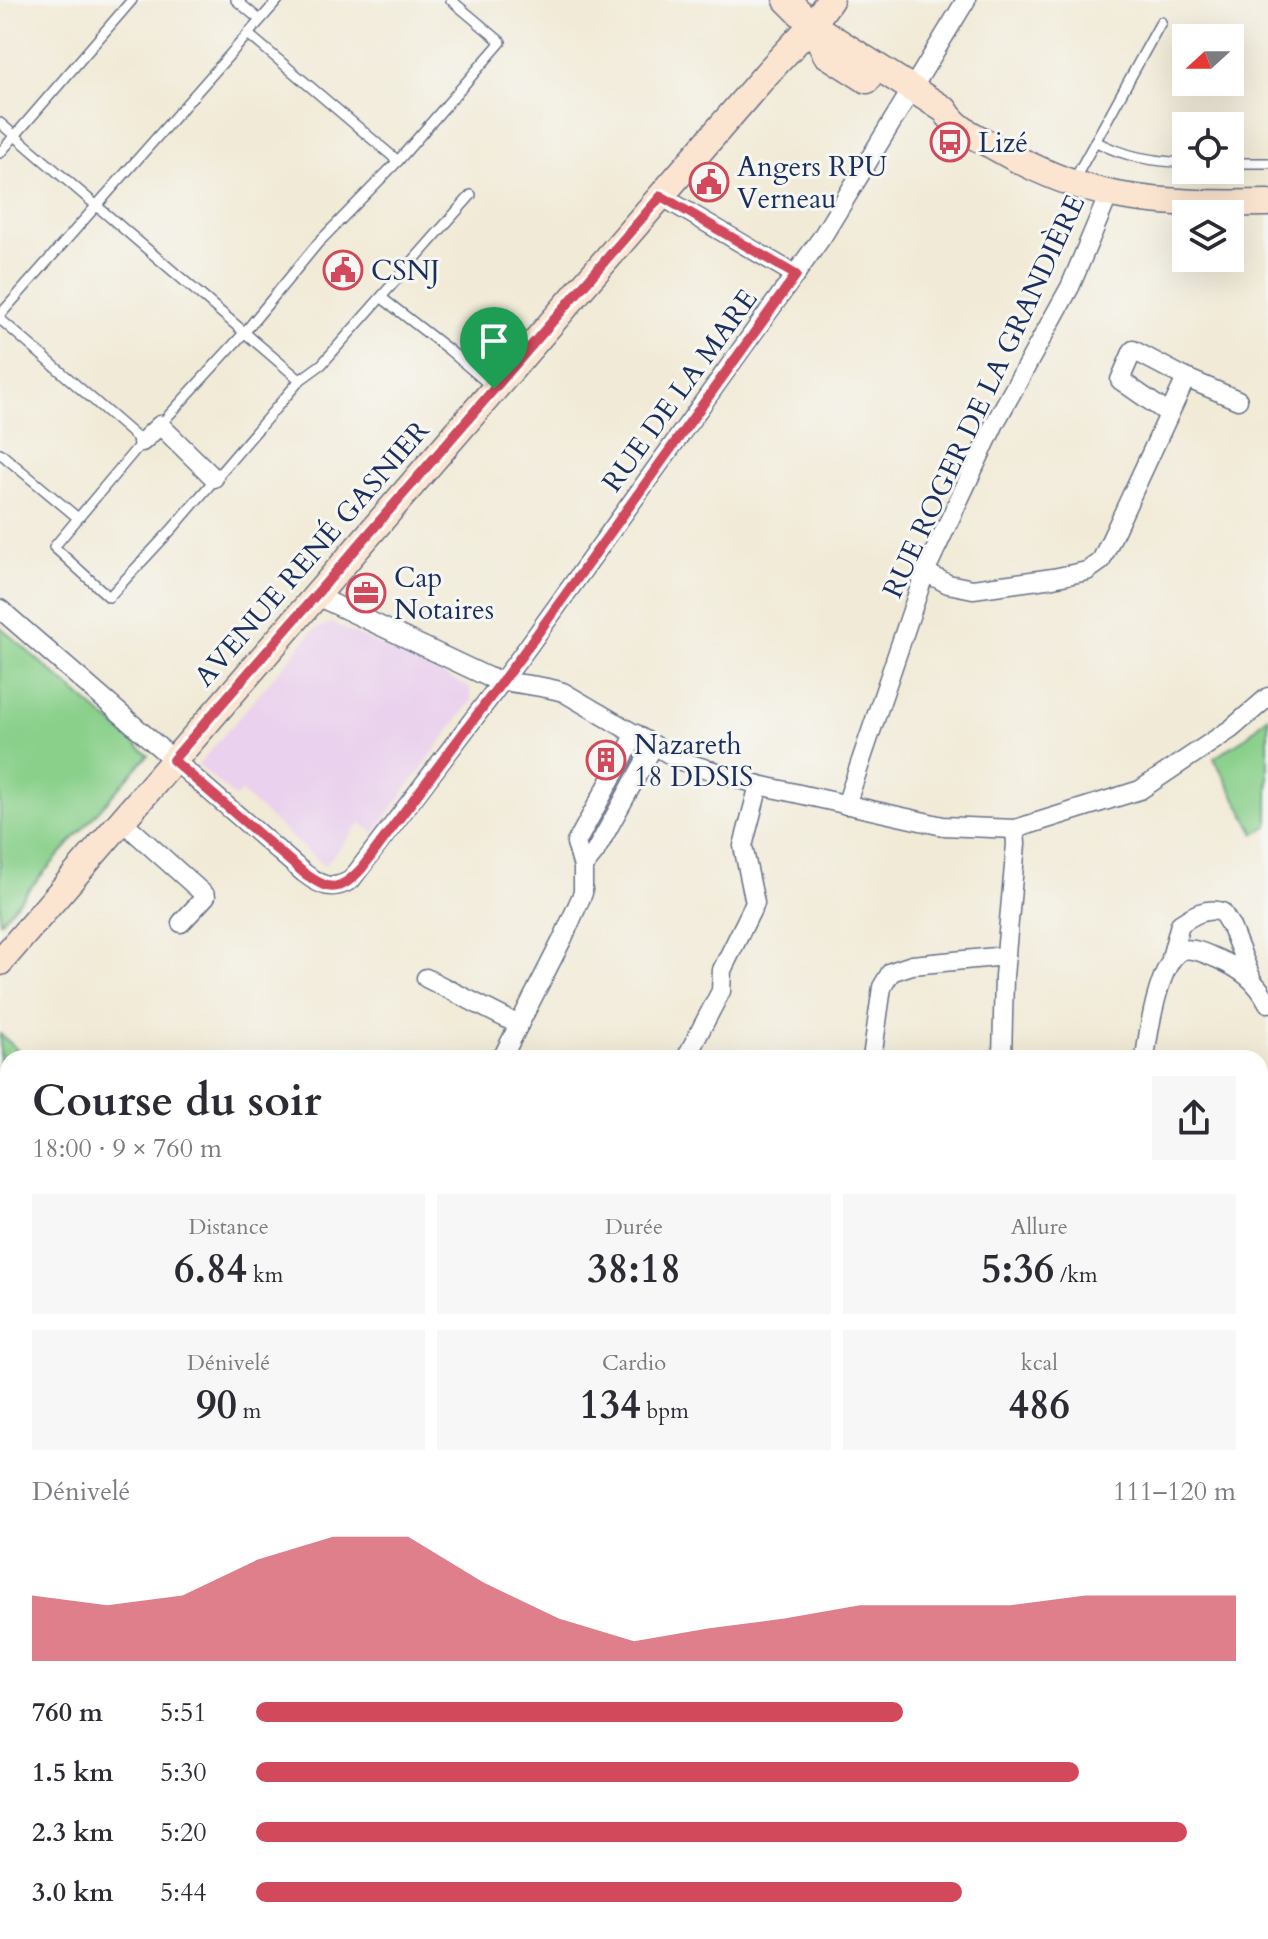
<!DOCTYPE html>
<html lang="fr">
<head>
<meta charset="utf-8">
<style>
	body { margin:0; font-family:Cardo,serif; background:#f7f7f7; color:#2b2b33; height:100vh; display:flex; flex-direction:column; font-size:30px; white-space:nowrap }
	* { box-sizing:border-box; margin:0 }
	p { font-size:26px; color:#7c7c81 }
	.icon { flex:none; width:44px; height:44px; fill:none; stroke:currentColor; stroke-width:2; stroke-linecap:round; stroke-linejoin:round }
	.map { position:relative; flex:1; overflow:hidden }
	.side { position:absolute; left:0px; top:1050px; width:1268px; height:890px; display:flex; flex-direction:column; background:#fff; border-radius:24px 24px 0 0; box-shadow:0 8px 32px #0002 }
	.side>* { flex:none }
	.needle { width:52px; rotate:249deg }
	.buttons { position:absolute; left:1172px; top:24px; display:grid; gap:16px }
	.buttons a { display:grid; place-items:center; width:72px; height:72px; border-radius:0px; background:#fff; box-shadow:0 8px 32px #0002; font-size:40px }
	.pin { position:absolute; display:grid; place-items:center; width:68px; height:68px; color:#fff; margin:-82px -34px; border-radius:50% 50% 50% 0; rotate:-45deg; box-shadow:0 0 8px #0007 }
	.pin .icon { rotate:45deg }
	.round { display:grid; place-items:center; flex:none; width:84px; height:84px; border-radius:0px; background:#f7f7f7 }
	.headline { display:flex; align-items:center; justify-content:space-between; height:136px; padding:0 32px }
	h1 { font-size:44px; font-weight:700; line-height:60px }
	.stats { display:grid; grid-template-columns:repeat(3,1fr); gap:12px; height:136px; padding:8px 32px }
	.stats div { display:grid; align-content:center; border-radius:0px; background:#f7f7f7; text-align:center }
	.stats b { font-size:40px; font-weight:700 }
	.stats small { font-size:22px; font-weight:400 }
	.stats p { font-size:22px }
	.chart { height:224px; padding:16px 32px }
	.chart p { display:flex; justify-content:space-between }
	.chart svg { width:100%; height:144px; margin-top:8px; fill:#d1495b; opacity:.7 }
	ul { padding:0 32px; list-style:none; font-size:26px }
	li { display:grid; grid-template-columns:128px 96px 1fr; align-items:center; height:60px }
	li i { height:20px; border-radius:10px; background:#d1495b }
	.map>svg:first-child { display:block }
	.built { fill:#ead1ed }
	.green { fill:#8ad08b; stroke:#528074; stroke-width:2 }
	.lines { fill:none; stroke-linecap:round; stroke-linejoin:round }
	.motorway-tunnel { stroke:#c6c5be; stroke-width:32; stroke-dasharray:32 16; stroke-linecap:butt }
	.service-casing { stroke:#667088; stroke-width:12 }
	.minor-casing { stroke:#667088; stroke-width:21 }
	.tertiary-casing { stroke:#667088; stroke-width:25 }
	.secondary-casing { stroke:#667088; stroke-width:29 }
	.service { stroke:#fff; stroke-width:9 }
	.minor { stroke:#fff; stroke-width:18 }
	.tertiary { stroke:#fff; stroke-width:22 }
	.secondary { stroke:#fce5d0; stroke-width:26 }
	.route-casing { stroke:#fff; stroke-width:16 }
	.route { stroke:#d1495b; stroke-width:10 }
	.labels { text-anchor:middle; stroke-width:6; stroke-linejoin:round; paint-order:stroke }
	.poi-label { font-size:28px; fill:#1b2f5e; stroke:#f6f6f2; text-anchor:start }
	.street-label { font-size:28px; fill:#1b2f5e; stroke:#f6f6f2 }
</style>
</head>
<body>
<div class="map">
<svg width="1268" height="1939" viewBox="0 0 1268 1939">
	<rect width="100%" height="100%" fill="#f6f6f2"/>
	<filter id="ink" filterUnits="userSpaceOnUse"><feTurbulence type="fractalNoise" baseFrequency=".0125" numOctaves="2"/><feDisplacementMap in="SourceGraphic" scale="16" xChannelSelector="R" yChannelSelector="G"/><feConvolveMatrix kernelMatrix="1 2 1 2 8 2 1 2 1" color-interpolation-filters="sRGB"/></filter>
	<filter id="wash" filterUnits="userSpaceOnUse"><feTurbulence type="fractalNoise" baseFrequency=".006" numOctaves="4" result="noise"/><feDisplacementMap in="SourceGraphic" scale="32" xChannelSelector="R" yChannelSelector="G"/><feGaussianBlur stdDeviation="1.8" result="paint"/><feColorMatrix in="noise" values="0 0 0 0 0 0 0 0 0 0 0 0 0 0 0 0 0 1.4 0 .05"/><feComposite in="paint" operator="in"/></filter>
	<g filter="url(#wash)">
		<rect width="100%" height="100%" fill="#f1ead6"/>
		<path class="built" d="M332,623l137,64 3,13 -98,133 -13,-10 -37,43 -83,-74 -6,5 -37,-32 116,-135z"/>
		<g class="green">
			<path d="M0,627l148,128 -148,167z"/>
			<path d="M1268,716v111l-13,7 -41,-76 31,-20z"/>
			<path d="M0,1034l27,24h-19v189l-8,-8z"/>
			<path d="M702,1932h116l12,7h-133z"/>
		</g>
	</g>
	<g filter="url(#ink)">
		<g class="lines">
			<g class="motorway-tunnel">
				<path d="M0,1089l8,8"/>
				<path d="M0,1150l8,7"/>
				<path d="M721,1932l5,7"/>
				<path d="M761,1932l5,7"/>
			</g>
			<g class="service-casing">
				<g id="service">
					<path d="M236,0l24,20"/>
					<path d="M248,34l150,127"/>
					<path d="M0,123l300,257"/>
					<path d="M1095,141c29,16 58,20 91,22"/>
					<path d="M0,153l132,-153"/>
					<path d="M1230,163h38"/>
					<path d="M1074,180l87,-158"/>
					<path d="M382,298l67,52 43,37"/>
					<path d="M0,315l278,-315"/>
					<path d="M0,319l142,123 -88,105 55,50 64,-69 127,-148 22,-16 149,-169"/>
					<path d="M160,425l84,-92 74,-90 80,-82 103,-119 -50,-42"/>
					<path d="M0,453l78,65"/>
					<path d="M296,1939l5,-7"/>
					<path d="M438,1939l1,-7"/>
				</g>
			</g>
			<g class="minor-casing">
				<g id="minor">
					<path d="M661,196l135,79"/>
					<path d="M1169,414l-49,-34 13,-30 53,28 52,22"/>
					<path d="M142,442l18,-17 54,53"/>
					<path d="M925,572l23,12 25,5 80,-11 34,-7 14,-10 85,-183"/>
					<path d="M317,596l171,81c25,8 50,7 75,15l118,69 78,24 184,41 72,3 125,-39 91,-61 37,-32"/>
					<path d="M0,609l304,264c17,13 28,18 47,7l171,-225 300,-418 144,-237"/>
					<path d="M846,805l79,-233 70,-149 75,-136 39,-93"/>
					<path d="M121,820l85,76 -25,27"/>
					<path d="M583,867l12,-15 59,-107"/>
					<path d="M1171,958l9,-34c13,-9 26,-17 42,-12l9,15 20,50"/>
					<path d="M426,978l93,47"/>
					<path d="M502,1058l61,-120 20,-45v-26l-7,-24 60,-109"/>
					<path d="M686,1058l35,-67 1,-21 33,-67 -12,-57 16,-61"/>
					<path d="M872,1058l10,-71 9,-15 21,-7 94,-9"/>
					<path d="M1002,1058l2,-82 12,-132 -1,-15"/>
					<path d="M1145,1058c3,-23 14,-100 38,-108 11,-3 25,5 35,9 23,10 39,22 50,44"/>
					<path d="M1260,1276l8,2"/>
					<path d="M0,1328l8,7"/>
					<path d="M0,1471l8,-10"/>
					<path d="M0,1745l8,4"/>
					<path d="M309,1932l11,7"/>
					<path d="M665,1932v7"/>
				</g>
			</g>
			<g class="tertiary-casing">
				<g id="tertiary">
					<path d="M0,1435l8,4"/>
					<path d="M627,1932h14"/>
					<path d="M860,1932l13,7"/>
					<path d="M581,1939l1,-7"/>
				</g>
			</g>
			<g class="secondary-casing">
				<g id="secondary">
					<path d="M787,0l25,25 133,85c11,19 29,26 48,36 36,21 74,38 114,47 50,11 111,11 161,10"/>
					<path d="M812,25l14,29 41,26"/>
					<path d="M0,962l768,-890 44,-47 18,-25"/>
				</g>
			</g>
			<use href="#service" class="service"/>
			<use href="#minor" class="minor"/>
			<use href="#tertiary" class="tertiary"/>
			<use href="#secondary" class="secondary"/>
		</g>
	</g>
	<g class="lines" filter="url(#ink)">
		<g class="route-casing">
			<path id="route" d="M661,196l135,79 -274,380 -160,213c-22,24 -32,24 -58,5l-131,-113z"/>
		</g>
		<use href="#route" class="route"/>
	</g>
	<defs>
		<g id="bus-ring" transform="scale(2)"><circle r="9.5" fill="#f6f6f2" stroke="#d1495b" stroke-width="1.5"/><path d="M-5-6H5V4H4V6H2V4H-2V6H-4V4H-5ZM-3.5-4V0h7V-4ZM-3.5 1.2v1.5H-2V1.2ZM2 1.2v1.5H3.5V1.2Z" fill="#d1495b"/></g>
		<g id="civic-ring" transform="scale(2)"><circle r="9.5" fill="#f6f6f2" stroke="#d1495b" stroke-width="1.5"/><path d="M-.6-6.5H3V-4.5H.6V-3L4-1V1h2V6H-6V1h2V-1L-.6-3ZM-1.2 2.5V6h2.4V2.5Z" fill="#d1495b"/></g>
		<g id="office-ring" transform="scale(2)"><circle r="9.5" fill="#f6f6f2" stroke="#d1495b" stroke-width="1.5"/><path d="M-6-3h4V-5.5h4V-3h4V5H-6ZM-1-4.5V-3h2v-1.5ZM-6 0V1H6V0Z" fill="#d1495b"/></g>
		<g id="building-ring" transform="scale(2)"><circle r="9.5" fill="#f6f6f2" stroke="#d1495b" stroke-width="1.5"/><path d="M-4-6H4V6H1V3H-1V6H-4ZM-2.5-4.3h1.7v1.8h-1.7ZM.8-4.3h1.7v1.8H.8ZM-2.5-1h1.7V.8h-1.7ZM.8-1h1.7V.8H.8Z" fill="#d1495b"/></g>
	</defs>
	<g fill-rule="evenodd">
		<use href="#bus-ring" x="950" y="142"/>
		<use href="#civic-ring" x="709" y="182"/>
		<use href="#civic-ring" x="343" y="270"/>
		<use href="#office-ring" x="366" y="593"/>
		<use href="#building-ring" x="606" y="760"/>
	</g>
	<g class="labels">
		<g class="poi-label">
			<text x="978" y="152">Lizé</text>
			<text x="737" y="176">Angers RPU<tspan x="737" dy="32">Verneau</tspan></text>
			<text x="371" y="280">CSNJ</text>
			<text x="394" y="587">Cap<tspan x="394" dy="32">Notaires</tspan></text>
			<text x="634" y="754">Nazareth<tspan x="634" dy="32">18 DDSIS</tspan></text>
		</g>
		<g class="street-label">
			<text transform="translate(679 390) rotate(-54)" y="10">RUE DE LA MARE</text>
			<text transform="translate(983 396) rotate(-65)" y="10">RUE ROGER DE LA GRANDIÈRE</text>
			<text transform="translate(311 553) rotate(-49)" y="10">AVENUE RENÉ GASNIER</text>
		</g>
	</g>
</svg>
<div class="buttons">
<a><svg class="needle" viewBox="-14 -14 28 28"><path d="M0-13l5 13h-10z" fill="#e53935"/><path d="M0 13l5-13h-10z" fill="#7c7c81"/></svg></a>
<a><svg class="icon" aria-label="locate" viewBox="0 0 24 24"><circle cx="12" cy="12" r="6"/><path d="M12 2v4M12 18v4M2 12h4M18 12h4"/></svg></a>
<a><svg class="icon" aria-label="layers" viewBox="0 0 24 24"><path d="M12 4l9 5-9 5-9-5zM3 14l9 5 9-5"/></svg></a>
</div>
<div class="pin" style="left:494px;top:389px;background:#1e9e55"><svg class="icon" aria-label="arrive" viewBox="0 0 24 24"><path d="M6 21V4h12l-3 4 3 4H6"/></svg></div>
<section class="side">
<div class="headline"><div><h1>Course du soir</h1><p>18:00 · 9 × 760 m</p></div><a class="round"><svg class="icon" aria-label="share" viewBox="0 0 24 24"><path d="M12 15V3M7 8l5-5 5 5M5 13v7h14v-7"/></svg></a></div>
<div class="stats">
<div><p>Distance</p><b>6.84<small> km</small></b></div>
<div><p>Durée</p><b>38:18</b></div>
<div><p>Allure</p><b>5:36<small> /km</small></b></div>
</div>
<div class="stats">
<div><p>Dénivelé</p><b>90<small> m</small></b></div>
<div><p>Cardio</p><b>134<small> bpm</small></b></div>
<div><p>kcal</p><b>486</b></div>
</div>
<div class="chart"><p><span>Dénivelé</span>111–120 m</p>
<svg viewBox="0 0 160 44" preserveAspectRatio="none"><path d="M0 44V24L10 27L20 24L30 13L40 6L50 6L60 20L70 31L80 38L90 34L100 31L110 27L120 27L130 27L140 24L150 24L160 24V44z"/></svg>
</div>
<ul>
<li><b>760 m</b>5:51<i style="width:66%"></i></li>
<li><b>1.5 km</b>5:30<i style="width:84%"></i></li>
<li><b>2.3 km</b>5:20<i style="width:95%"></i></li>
<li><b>3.0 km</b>5:44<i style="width:72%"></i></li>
</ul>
</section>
</div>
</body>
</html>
